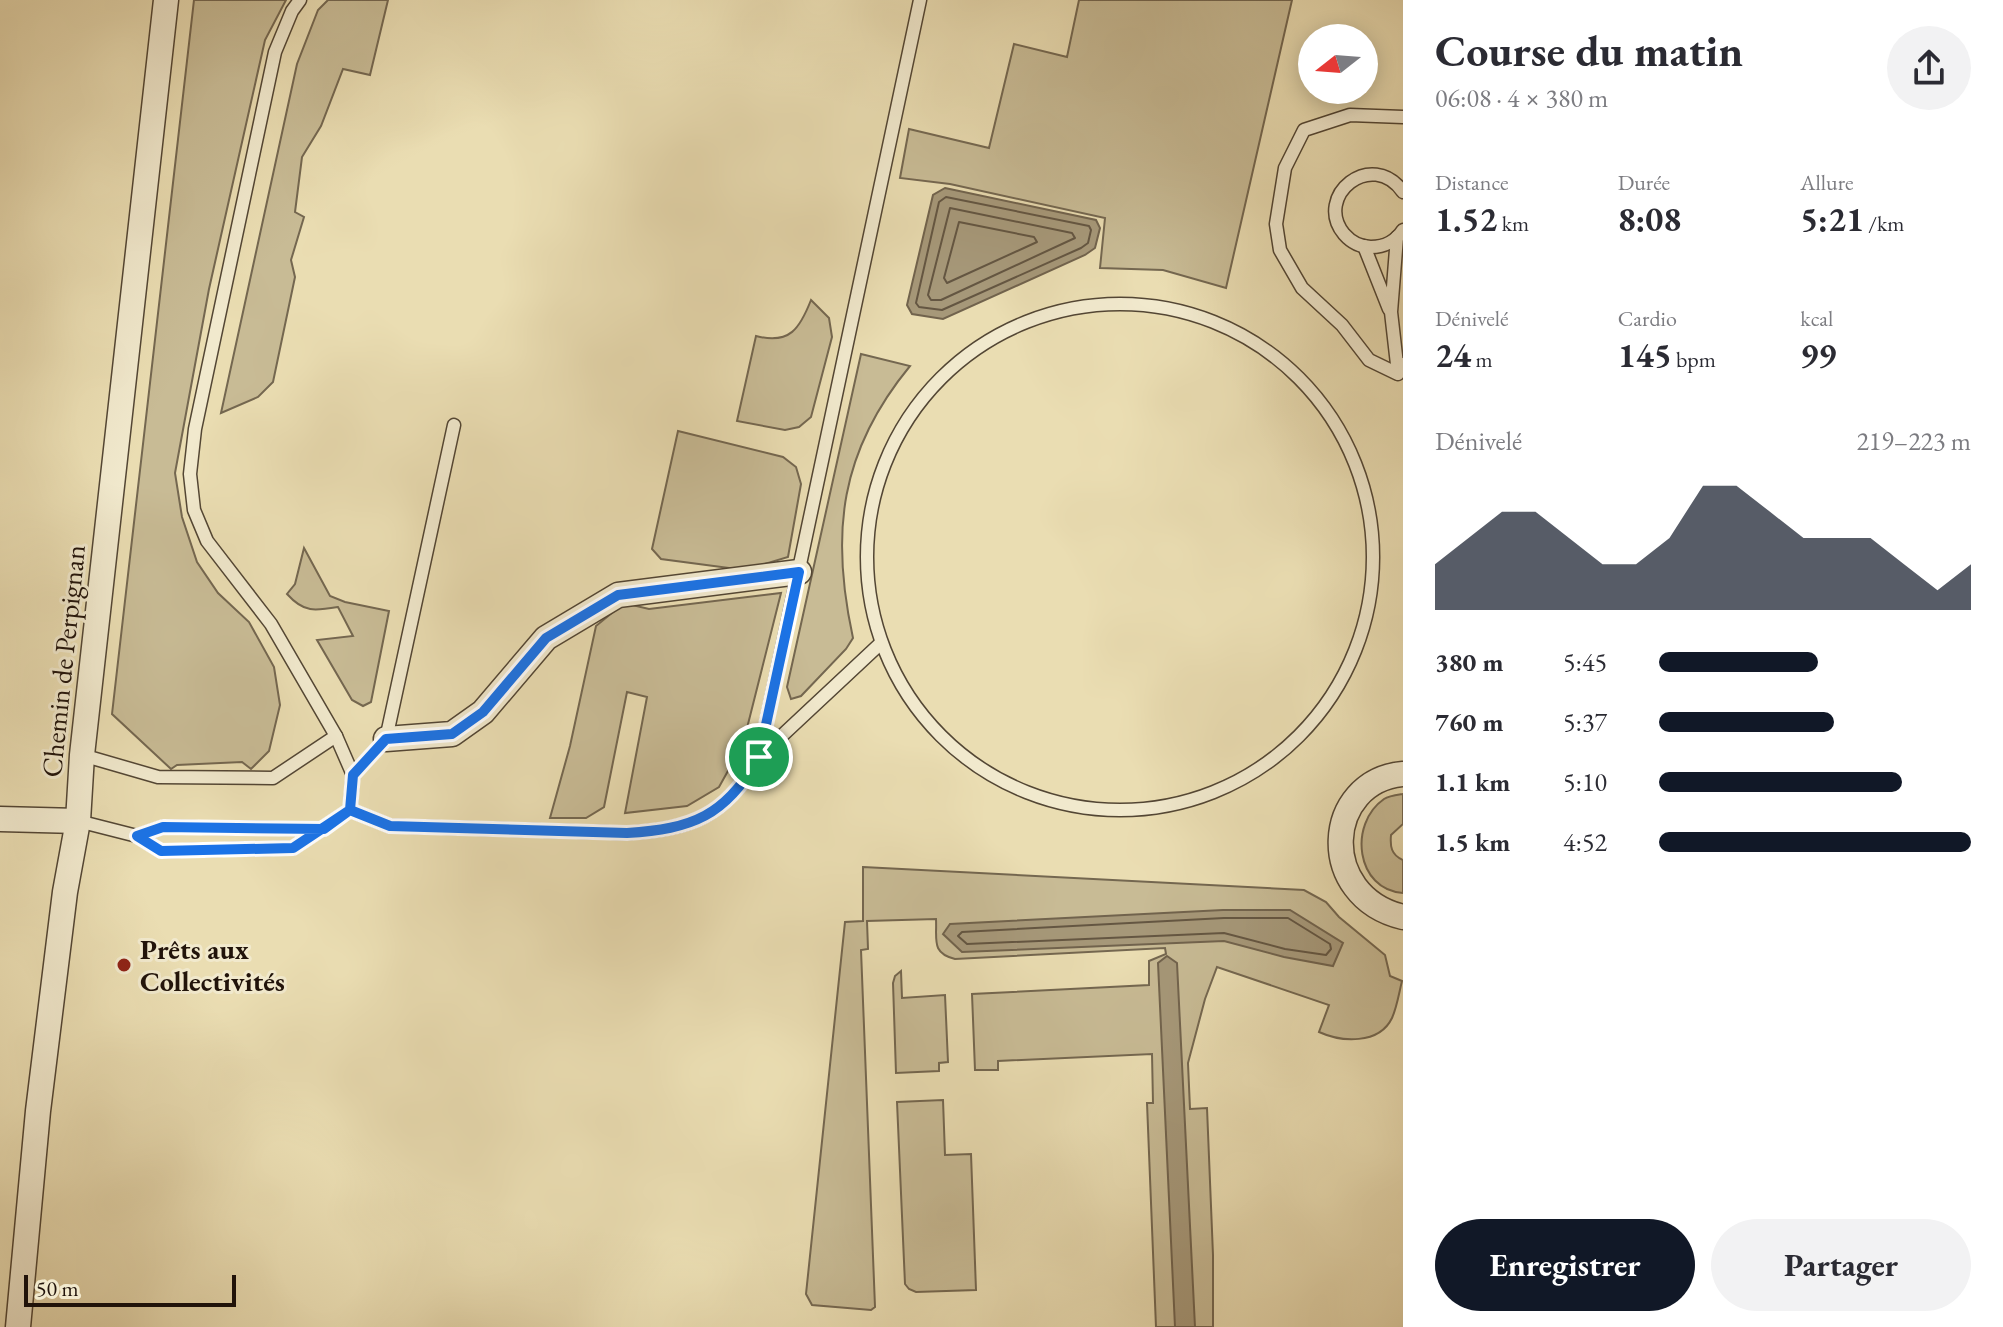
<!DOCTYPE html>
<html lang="fr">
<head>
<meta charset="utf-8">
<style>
	body { margin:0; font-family:"EB Garamond",serif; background:#f2f2f3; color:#2b2b33; height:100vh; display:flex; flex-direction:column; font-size:30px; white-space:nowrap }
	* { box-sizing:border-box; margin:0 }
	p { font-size:26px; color:#7c7c81 }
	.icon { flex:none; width:44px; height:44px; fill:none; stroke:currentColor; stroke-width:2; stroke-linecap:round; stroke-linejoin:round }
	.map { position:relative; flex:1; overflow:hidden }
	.panel { display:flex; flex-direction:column; background:#fff; width:600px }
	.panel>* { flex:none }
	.needle { width:52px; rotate:253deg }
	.buttons { position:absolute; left:1298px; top:24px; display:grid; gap:16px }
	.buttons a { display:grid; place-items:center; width:80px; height:80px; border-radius:50%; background:#fff; box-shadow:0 4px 20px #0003; font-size:40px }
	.scale { position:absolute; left:24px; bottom:20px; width:212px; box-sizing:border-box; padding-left:8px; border:4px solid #21130a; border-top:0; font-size:22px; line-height:28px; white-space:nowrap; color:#21130a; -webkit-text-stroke:6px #f1e9cd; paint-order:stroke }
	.pin { position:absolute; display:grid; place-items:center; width:68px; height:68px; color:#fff; margin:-34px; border:4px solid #fff; border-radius:50%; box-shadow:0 2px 8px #0007 }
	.round { display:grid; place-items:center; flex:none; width:84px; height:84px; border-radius:42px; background:#f2f2f3 }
	.head { display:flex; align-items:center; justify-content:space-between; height:136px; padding:0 32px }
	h1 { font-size:44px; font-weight:700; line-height:60px }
	.stats { display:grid; grid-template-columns:repeat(3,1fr); gap:12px; height:136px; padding:8px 32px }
	.stats div { display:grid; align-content:center }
	.stats b { font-size:34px; font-weight:700 }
	.stats small { font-size:22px; font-weight:400 }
	.stats p { font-size:22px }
	.chart { height:224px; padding:16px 32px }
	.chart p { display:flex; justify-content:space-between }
	.chart svg { width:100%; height:144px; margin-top:8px; fill:#111827; opacity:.7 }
	.action { display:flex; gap:16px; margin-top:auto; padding:16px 32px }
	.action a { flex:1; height:92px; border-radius:48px; background:#111827; color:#fff; font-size:32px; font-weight:700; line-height:92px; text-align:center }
	.action a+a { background:#f2f2f3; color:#2b2b33 }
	ul { padding:0 32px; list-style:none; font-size:26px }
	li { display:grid; grid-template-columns:128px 96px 1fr; align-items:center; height:60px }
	li i { height:20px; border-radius:10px; background:#111827 }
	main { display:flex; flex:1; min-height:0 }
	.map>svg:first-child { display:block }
	.green { fill:#c8bb95; stroke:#746750; stroke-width:2 }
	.water { fill:#a69879; stroke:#71634d; stroke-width:2 }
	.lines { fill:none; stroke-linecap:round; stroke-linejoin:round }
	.shore { stroke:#645642; stroke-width:2 }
	.lane-casing { stroke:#534634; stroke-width:15 }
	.street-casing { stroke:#534634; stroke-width:27 }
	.lane { stroke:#f1e9cd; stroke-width:12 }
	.street { stroke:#f1e9cd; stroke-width:24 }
	.route-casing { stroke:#fff; stroke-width:16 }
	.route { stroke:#1a73e8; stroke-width:10 }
	.poi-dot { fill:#8f2418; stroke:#f1e9cd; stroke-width:3 }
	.labels { text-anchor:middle; stroke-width:6; stroke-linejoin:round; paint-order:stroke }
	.street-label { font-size:28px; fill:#21130a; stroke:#f1e9cd }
	.poi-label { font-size:28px; font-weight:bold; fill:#21130a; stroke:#f1e9cd; text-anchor:start }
</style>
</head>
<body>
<main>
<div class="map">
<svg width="1403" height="1327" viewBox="0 0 1403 1327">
	<rect width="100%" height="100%" fill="#eaddb2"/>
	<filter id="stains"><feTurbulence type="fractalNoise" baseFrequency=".0025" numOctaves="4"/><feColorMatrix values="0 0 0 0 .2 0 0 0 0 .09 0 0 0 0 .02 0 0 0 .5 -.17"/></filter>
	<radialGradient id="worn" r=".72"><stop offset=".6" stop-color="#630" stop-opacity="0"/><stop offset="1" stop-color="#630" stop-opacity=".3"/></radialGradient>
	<g class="green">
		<path d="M194,0h92l-21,40 -56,249 -34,184 7,44 15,45 21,31 31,29 25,45 6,38 -11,46 -18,18 -9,-7 -65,3 -6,4 -59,-55z"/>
		<path d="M328,0h60l-18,75 -27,-6 -22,57 -19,31 -7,55 9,5 -13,43 4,17 -22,105 -15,15 -37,16 76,-349 21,-54z"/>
		<path d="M1079,0h213l-66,288 -63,-18 -63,-2 5,-50 -155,-34 -50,-6 9,-49 80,19 25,-104 53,13z"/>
		<path d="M811,300l18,18 3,19 -21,80 -12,10 -14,3 -48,-9 19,-85c34,9 44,-8 55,-36z"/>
		<path d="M861,354l49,12c-70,85 -80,167 -57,272l-7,11 -45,47 -10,3 -4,-12z"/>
		<path d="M678,431l105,26 13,10 5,17 -13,73 -44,13 -83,-11 -9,-10z"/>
		<path d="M304,548l26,48 15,6 44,9 -18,91 -8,4 -11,-6 -35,-60 36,-4 -15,-29c-23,4 -34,6 -51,-13l8,-10z"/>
		<path d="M781,593l-38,151 -24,43 -32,19 -62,7 22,-116 -20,-5 -23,115 -18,11h-36l20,-72 26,-120 28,-23 25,6z"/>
		<path d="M1403,794v30l-12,11c-1,11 0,20 12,25v33c-47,-3 -55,-69 -19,-94 5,-3 13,-4 19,-5z"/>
		<path d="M863,867l441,23 22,12 13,15 46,38 5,21 12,5c-3,12 -5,26 -10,37 -13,27 -51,24 -73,14l10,-27 -112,-38 -12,32 -17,64 2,46 17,-1 6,147v72h-57l-9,-224h6l-1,-49 -154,7v9h-23l-3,-76 177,-9v-24l17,-7 -1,-6 -210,11c-24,-6 -18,-19 -19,-40l-69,2 1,28 -7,1 14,357 -4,3 -59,-5 -6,-11 39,-372 18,-1z"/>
		<path d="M901,971l1,27 43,-3 3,67 -9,1v8l-43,2 -3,-90 2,-7z"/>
		<path d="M943,1100l2,55 26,-1 5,136 -60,2 -7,-3 -4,-5 -8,-182z"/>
	</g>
	<g class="water">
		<path d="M945,188l151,32 4,8 -5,20 -10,7 -142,64 -31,-5 -5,-9 26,-110z"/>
		<path d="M1223,910h67l53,33 -10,23 -49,-9 -60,-16 -262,11 -19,-18 7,-10z"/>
		<path d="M1167,956l10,7 18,364h-20l-17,-364z"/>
	</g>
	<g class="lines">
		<g class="shore">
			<path d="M946,197l143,29 2,4 -3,13 -7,5 -139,62 -23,-3 -3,-4 23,-101z"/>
			<path d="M950,208l122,25 3,5 -134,62h-10l-3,-5z"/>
			<path d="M959,222l75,15 3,5 -90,41 -3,-5z"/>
			<path d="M1224,918h64l42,26 1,5 -5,6 -41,-6 -61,-16 -257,11 -9,-8 4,-4z"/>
		</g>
		<g class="lane-casing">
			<g id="lane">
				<path d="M1403,117l-53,-2 -46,15 -19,38 -9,56 4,26 22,38 40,37 27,35 29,14 5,-10"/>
				<path d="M1403,192c-31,-44 -90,4 -59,42 7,8 17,13 27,13 13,0 25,-6 32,-17"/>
				<path d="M1397,237l-6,75 7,61"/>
				<path d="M1364,246l25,63"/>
				<circle cx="1120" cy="557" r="253"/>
				<path d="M82,755l76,22 115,1 63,-42"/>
				<path d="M759,757l122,-114"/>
				<path d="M353,775l33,-36 68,-314"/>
				<path d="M350,810l40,16 237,7c66,-4 99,-17 132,-76l161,-757"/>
				<path d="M78,821l59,15 24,15 132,-3 57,-38 3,-35 -17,-39 -65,-112 -64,-83 -13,-31 -4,-36 5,-45 80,-377 17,-41 8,-11"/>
				<path d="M137,836l26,-9 161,2"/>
			</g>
		</g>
		<g class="street-casing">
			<g id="street">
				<path d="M386,739l66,-5 31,-22 63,-74 72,-43 181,-23"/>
				<path d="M1403,774c-79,7 -87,122 0,143"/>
				<path d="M0,819l78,2"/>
				<path d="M18,1327l20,-216 27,-219 13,-71 4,-66 84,-755"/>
			</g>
		</g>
		<use href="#lane" class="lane"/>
		<use href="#street" class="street"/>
	</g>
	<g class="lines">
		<g class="route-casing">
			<path id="route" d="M759,757c-33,59 -67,72 -132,76l-237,-7 -40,-16 -57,38 -132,3 -24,-15 26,-9 161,2 26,-19 3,-35 33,-36 66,-5 31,-22 63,-74 72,-43 181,-23 -40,185"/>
		</g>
		<use href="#route" class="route"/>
	</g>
	<circle class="poi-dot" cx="124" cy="965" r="8"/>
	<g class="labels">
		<g class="street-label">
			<text transform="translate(63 661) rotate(-84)" y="10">Chemin de Perpignan</text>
		</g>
		<g class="poi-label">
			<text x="140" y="959">Prêts aux<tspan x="140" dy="32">Collectivités</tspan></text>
		</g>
	</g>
	<rect width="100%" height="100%" filter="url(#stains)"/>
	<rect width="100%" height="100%" fill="url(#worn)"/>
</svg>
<div class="buttons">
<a><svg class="needle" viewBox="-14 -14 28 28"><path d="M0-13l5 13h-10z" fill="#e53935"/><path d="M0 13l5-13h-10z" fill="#7c7c81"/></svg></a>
</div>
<div class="scale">50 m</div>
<div class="pin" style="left:759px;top:757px;background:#1e9e55"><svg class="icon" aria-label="arrive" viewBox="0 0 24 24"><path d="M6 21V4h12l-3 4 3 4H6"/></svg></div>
</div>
<section class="panel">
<div class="head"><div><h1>Course du matin</h1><p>06:08 · 4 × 380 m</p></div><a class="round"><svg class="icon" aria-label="share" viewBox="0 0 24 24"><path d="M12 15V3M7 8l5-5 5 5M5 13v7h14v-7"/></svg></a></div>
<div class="stats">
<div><p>Distance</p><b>1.52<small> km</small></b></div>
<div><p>Durée</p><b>8:08</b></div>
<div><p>Allure</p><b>5:21<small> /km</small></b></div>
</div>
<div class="stats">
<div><p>Dénivelé</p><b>24<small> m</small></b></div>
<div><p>Cardio</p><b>145<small> bpm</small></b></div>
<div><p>kcal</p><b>99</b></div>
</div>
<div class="chart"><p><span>Dénivelé</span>219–223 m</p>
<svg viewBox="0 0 160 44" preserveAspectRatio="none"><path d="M0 44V30L10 22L20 14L30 14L40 22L50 30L60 30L70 22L80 6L90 6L100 14L110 22L120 22L130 22L140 30L150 38L160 30V44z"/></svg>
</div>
<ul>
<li><b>380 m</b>5:45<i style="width:51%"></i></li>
<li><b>760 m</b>5:37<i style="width:56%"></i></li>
<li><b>1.1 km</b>5:10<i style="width:78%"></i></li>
<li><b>1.5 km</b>4:52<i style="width:100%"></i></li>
</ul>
<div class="action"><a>Enregistrer</a><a>Partager</a></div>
</section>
</main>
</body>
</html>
